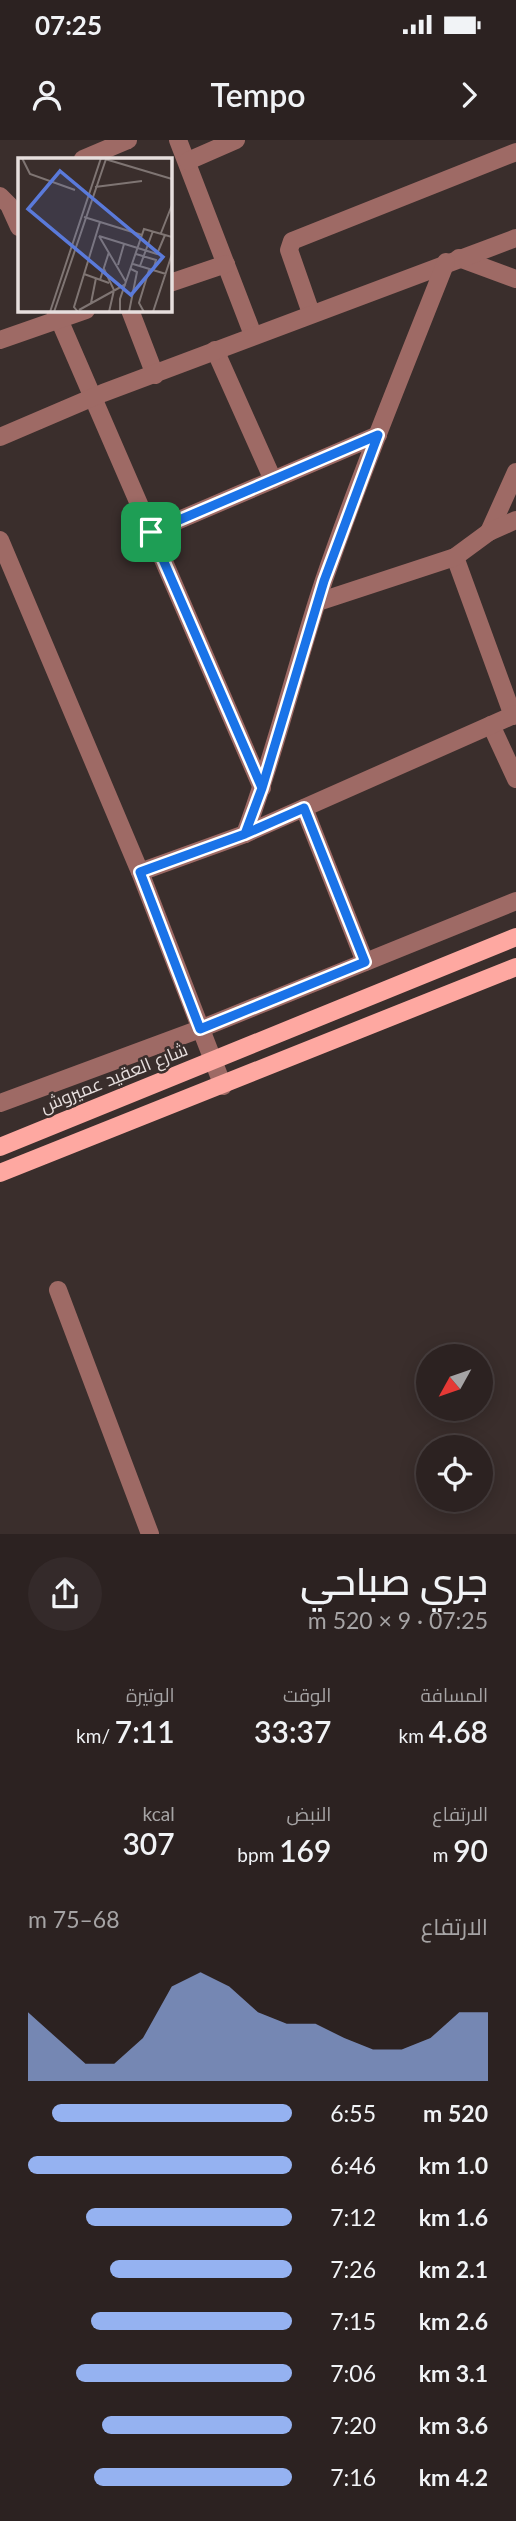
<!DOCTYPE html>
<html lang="ar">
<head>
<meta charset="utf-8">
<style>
	body { margin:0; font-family:Lato,Cairo,sans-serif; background:#342a2a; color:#f1f3f6; direction:rtl; height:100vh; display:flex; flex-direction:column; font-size:26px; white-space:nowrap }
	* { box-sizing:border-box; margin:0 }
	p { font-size:23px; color:#a6a4a5 }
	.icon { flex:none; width:38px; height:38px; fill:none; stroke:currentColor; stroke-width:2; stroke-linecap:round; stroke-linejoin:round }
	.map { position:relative; height:1394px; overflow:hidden; direction:ltr }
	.details { display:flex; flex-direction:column; background:#2c2221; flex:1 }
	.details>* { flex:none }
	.needle { width:46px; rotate:230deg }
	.fabs { position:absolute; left:416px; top:1204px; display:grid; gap:14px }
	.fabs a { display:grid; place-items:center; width:77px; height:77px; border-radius:50%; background:#2c2221; box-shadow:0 4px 18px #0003,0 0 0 2px #483f3f; font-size:35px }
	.pin { position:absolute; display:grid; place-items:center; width:60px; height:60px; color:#fff; margin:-30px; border-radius:14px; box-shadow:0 4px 10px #0006 }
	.round { display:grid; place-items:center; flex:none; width:74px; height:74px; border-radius:37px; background:#342a2a }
	.headline { display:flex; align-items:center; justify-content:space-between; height:119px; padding:0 28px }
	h1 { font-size:38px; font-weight:600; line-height:52px }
	.metrics { display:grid; grid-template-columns:repeat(3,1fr); gap:10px; height:119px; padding:7px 28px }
	.metrics div { display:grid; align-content:center }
	.metrics b { font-size:30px; font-weight:600 }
	.metrics small { font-size:19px; font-weight:400 }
	.metrics p { font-size:19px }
	.chart { height:196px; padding:14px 28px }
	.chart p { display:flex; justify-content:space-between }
	.chart svg { width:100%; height:126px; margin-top:7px; fill:#95b2f1; opacity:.7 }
	ul { padding:0 28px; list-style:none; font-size:23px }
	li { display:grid; grid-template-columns:112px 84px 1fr; align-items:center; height:52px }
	li i { height:18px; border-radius:9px; background:#95b2f1 }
	.status { display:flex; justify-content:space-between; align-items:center; height:49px; padding:0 35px; background:#2c2221; direction:ltr }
	.status svg { height:19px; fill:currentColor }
	header { display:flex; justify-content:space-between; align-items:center; height:91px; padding:0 28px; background:#2c2221; font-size:32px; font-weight:600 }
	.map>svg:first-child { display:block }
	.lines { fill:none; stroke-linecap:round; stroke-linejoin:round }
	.minor { stroke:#9e6a65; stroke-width:18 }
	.major { stroke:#fea8a1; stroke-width:18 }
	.route-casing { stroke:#fff; stroke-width:14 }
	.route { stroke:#1a73e8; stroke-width:9 }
	.labels { text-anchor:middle; stroke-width:5; stroke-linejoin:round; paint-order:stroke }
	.street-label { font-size:18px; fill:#e7dfde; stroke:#3a2e2c }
	.inset-road { fill:none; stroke:#7f7573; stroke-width:2 }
	.view { fill:#5a7ada; fill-opacity:0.15; stroke:#5a7ada; stroke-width:3.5 }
	.inset-edge { fill:none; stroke:#e7dfde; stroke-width:3.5 }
</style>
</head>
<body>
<div class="status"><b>07:25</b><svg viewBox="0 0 49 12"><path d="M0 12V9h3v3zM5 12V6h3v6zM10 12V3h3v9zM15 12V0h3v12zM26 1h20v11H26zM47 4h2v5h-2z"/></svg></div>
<header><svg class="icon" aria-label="forward" viewBox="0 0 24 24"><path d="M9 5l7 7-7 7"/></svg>Tempo<svg class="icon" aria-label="person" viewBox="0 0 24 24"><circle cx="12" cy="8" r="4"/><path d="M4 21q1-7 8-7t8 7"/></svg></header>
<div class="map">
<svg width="516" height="1394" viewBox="0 0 516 1394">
	<rect width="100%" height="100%" fill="#3a2e2c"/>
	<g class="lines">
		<g class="minor">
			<path d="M178,0l75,195"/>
			<path d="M83,19l45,-19"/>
			<path d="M188,21l48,-21"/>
			<path d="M0,56l9,9 10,22"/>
			<path d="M459,118l57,21"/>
			<path d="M170,143l56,-19"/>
			<path d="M55,170l207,478"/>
			<path d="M130,170l25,65"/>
			<path d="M311,173l-22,-63 3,-9 224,-89"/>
			<path d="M0,200l86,-30"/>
			<path d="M215,210l58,130"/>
			<path d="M0,297l103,-44 413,-155"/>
			<path d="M151,392l227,-97"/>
			<path d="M489,392l27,-60"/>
			<path d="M0,400l140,332 83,214"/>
			<path d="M455,417l58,159"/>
			<path d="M318,462l137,-45 34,-25 27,-12"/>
			<path d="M491,585l25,54"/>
			<path d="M304,668l61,154"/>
			<path d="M245,694c31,-83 51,-170 79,-254 37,-107 80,-212 122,-318"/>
			<path d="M140,732l105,-38 271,-120"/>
			<path d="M0,963l200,-74 316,-128"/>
			<path d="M58,1150l92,244"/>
		</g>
		<g class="major">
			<path d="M0,1007l516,-210"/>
			<path d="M0,1033l516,-206"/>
		</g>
	</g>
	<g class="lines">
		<g class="route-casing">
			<path id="route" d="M151,392l111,256 -17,46 -105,38 60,157 165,-67 -61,-154 -59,26 17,-46 62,-207 54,-146 -227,97"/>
		</g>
		<use href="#route" class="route"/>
	</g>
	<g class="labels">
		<g class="street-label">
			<text transform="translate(114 938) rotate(-22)" y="6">شارع العقيد عميروش</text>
		</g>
	</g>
	<g transform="translate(18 18)">
		<rect width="154" height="154" fill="#3a2e2c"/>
		<path class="inset-road" d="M4,0l8,16 45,16M87,1l67,20M77,29l47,-6M66,59l58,18M143,75l11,-28M81,78l58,18 8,-19M81,78l27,46M118,96l20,6 -3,11M115,106l33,10M100,107l6,-21M122,108l13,-35M86,111l10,21 -5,22M66,116l25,9M82,122l9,-28M73,145l5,-25M61,152l47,-26M32,154l51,-154M36,154l52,-153M60,154l-4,-5 26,-85M102,154v-13l24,-70 28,8M111,154l8,-40 -6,-3M126,154l-5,-9 10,-33M135,154l19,-58"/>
		<path class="view" d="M42,13l103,86 -32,38 -103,-86z"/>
		<rect width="154" height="154" class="inset-edge"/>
	</g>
</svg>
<div class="fabs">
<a><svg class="needle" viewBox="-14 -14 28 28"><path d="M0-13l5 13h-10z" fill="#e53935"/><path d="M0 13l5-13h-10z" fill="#a6a4a5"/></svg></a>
<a><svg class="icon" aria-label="locate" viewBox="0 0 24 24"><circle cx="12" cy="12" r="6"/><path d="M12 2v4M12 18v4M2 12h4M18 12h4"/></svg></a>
</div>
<div class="pin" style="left:151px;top:392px;background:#1e9e55"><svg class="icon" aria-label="arrive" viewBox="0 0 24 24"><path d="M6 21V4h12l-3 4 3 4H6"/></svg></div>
</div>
<section class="details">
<div class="headline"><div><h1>جري صباحي</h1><p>07:25 · 9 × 520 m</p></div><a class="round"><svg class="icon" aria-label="share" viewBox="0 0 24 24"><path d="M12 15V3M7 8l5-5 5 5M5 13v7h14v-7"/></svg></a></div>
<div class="metrics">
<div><p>المسافة</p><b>4.68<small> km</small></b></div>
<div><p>الوقت</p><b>33:37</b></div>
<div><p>الوتيرة</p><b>7:11<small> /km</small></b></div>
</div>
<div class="metrics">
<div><p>الارتفاع</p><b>90<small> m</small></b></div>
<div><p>النبض</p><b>169<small> bpm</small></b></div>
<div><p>kcal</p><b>307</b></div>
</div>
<div class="chart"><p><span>الارتفاع</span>68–75 m</p>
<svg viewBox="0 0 160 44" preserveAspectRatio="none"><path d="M0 44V20L10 29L20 38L30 38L40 29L50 11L60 6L70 11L80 20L90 24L100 24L110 29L120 33L130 33L140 29L150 20L160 20V44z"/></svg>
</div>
<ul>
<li><b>520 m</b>6:55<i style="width:91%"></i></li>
<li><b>1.0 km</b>6:46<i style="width:100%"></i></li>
<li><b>1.6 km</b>7:12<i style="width:78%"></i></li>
<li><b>2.1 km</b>7:26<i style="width:69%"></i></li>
<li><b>2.6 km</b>7:15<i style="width:76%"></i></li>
<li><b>3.1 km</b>7:06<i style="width:82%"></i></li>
<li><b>3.6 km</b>7:20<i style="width:72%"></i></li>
<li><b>4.2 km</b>7:16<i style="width:75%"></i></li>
</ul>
</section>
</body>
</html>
